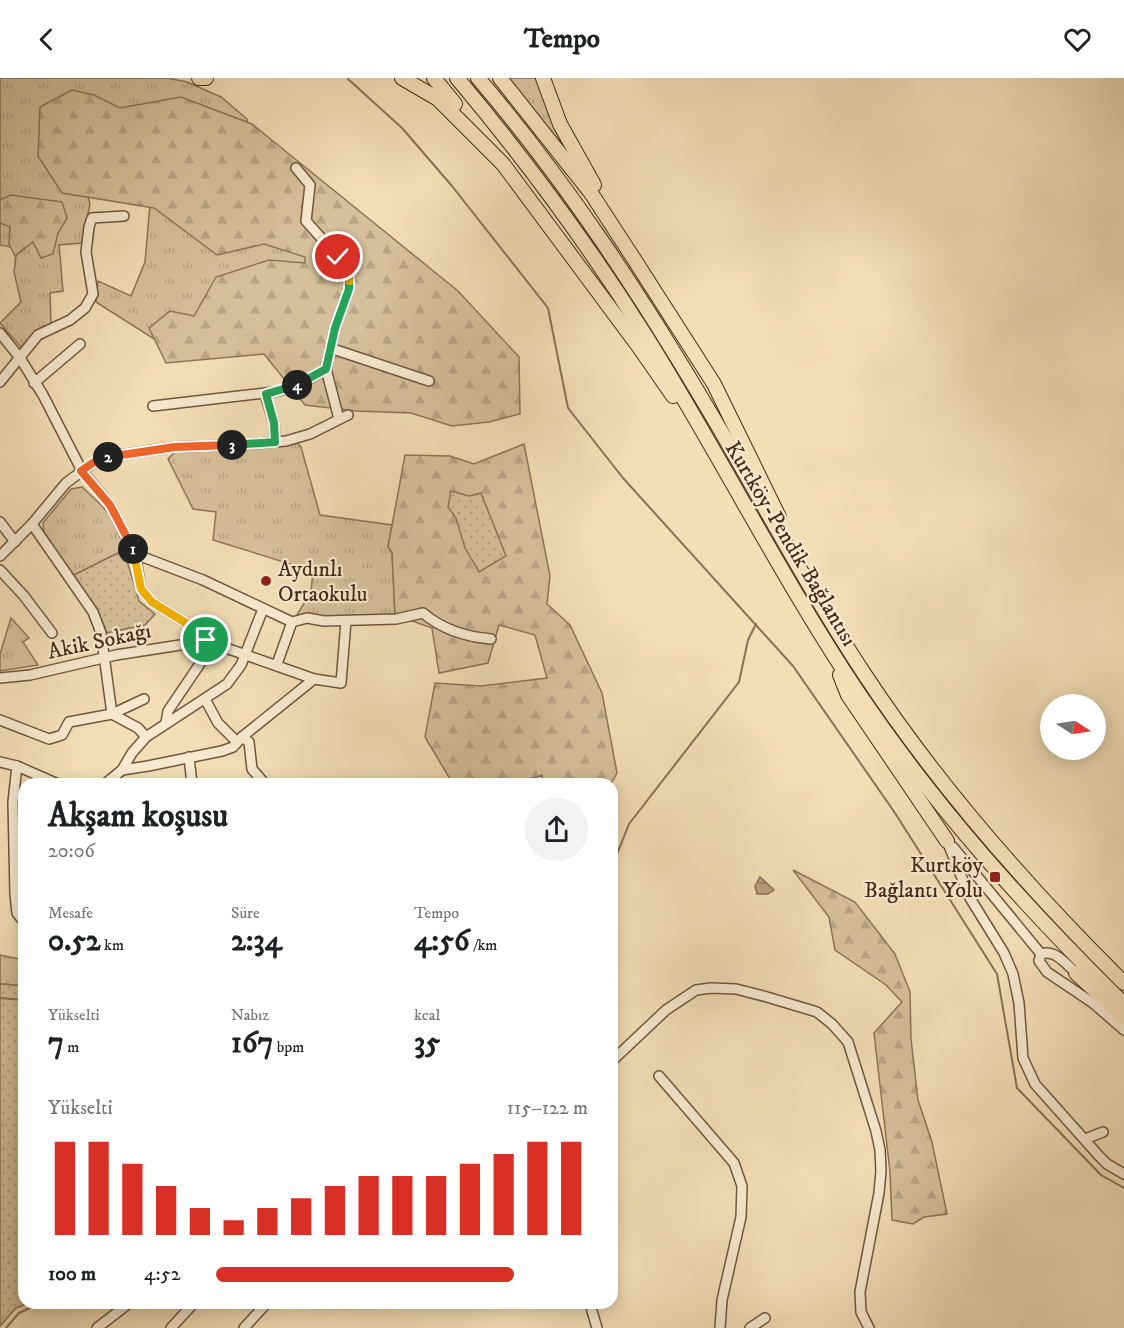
<!DOCTYPE html>
<html lang="tr">
<head>
<meta charset="utf-8">
<style>
	body { margin:0; font-family:"IM FELL DW Pica",serif; background:#f2f2f2; color:#202124; height:100vh; display:flex; flex-direction:column; font-size:22px; white-space:nowrap }
	* { box-sizing:border-box; margin:0 }
	p { font-size:20px; color:#757577 }
	.icon { flex:none; width:33px; height:33px; fill:none; stroke:currentColor; stroke-width:2; stroke-linecap:round; stroke-linejoin:round }
	.map { position:relative; flex:1; overflow:hidden }
	.panel { position:absolute; left:18px; top:700px; width:600px; height:531px; display:flex; flex-direction:column; background:#fff; border-radius:18px; box-shadow:0 3px 15px #0003 }
	.panel>* { flex:none }
	.needle { width:39px; rotate:102deg }
	.controls { position:absolute; left:1040px; top:616px; display:grid; gap:12px }
	.controls a { display:grid; place-items:center; width:66px; height:66px; border-radius:50%; background:#fff; box-shadow:0 3px 15px #0003; font-size:30px }
	.pin { position:absolute; display:grid; place-items:center; width:51px; height:51px; color:#fff; margin:-26px; border:3px solid #fff; border-radius:50%; box-shadow:0 2px 6px #0007 }
	.km { position:absolute; width:30px; height:30px; margin:-15px; border-radius:50%; background:#222; color:#fff; font-size:16px; line-height:30px; text-align:center }
	.round { display:grid; place-items:center; flex:none; width:63px; height:63px; border-radius:32px; background:#f2f2f2 }
	.overview { display:flex; align-items:center; justify-content:space-between; height:102px; padding:0 30px }
	h1 { font-size:33px; font-weight:700; line-height:45px }
	.figures { display:grid; grid-template-columns:repeat(3,1fr); gap:9px; height:102px; padding:6px 30px }
	.figures div { display:grid; align-content:center }
	.figures b { font-size:30px; font-weight:700 }
	.figures small { font-size:16px; font-weight:400 }
	.figures p { font-size:16px }
	.chart { height:168px; padding:12px 30px }
	.chart p { display:flex; justify-content:space-between }
	.chart svg { width:100%; height:108px; margin-top:6px; stroke:#d93025; stroke-width:6 }
	ul { padding:0 30px; list-style:none; font-size:20px }
	li { display:grid; grid-template-columns:96px 72px 1fr; align-items:center; height:45px }
	li i { height:15px; border-radius:8px; background:#d93025 }
	header { display:flex; justify-content:space-between; align-items:center; height:78px; padding:0 30px; background:#fff; font-size:27px; font-weight:700 }
	.map>svg:first-child { display:block }
	.grass { fill:url(#grass-tufts); stroke:#8e7458; stroke-width:1.5 }
	.forest { fill:url(#forest-firs); stroke:#8e7458; stroke-width:1.5 }
	.park { fill:url(#park-dots); stroke:#8e7458; stroke-width:1.5 }
	.water { fill:url(#water-waves); stroke:#8a7156; stroke-width:1.5 }
	.lines { fill:none; stroke-linecap:round; stroke-linejoin:round }
	.stream { stroke:#8a7156; stroke-width:2 }
	.minor-casing { stroke:#71563e; stroke-width:12 }
	.highway-casing { stroke:#462916; stroke-width:16 }
	.minor { stroke:#f7ead0; stroke-width:9 }
	.highway { stroke:#f3dfb6; stroke-width:14 }
	.split-1-casing { stroke:#fff; stroke-width:12 }
	.split-2-casing { stroke:#fff; stroke-width:12 }
	.split-3-casing { stroke:#fff; stroke-width:12 }
	.split-4-casing { stroke:#fff; stroke-width:12 }
	.split-5-casing { stroke:#fff; stroke-width:12 }
	.split-6-casing { stroke:#fff; stroke-width:12 }
	.split-1 { stroke:#f5b400; stroke-width:8 }
	.split-2 { stroke:#f0652b; stroke-width:8 }
	.split-3 { stroke:#f0652b; stroke-width:8 }
	.split-4 { stroke:#22a559; stroke-width:8 }
	.split-5 { stroke:#22a559; stroke-width:8 }
	.split-6 { stroke:#f5b400; stroke-width:8 }
	.poi-dot { fill:#8f2418; stroke:#f7ead0; stroke-width:2 }
	.labels { text-anchor:middle; stroke-width:4.5; stroke-linejoin:round; paint-order:stroke }
	.street-label { font-size:22px; fill:#462916; stroke:#f7ead0 }
	.poi-label { font-size:22px; fill:#462916; stroke:#f7ead0; text-anchor:start }
</style>
</head>
<body>
<header><svg class="icon" aria-label="back" viewBox="0 0 24 24"><path d="M15 5l-7 7 7 7"/></svg>Tempo<svg class="icon" aria-label="heart" viewBox="0 0 24 24"><path d="M12 20l-8-8c-3-5 5-10 8-4 3-6 11-1 8 4z"/></svg></header>
<div class="map">
<svg width="1124" height="1250" viewBox="0 0 1124 1250">
	<defs>
		<pattern id="grass-tufts" width="24" height="20" patternUnits="userSpaceOnUse" patternTransform="scale(1.5)"><rect width="24" height="20" fill="#d6c09b"/><path d="M3 7l-1-3M5 7V3M7 7l1-3M15 17l-1-3M17 17v-4M19 17l1-3" fill="none" stroke="#b9a585"/></pattern>
		<pattern id="forest-firs" width="22" height="20" patternUnits="userSpaceOnUse" patternTransform="scale(1.5)"><rect width="22" height="20" fill="#d6c09b"/><path d="M5 1l3.5 6h-7zM16 11l3.5 6h-7z" fill="#b9a585"/></pattern>
		<pattern id="park-dots" width="8" height="8" patternUnits="userSpaceOnUse" patternTransform="scale(1.5)"><rect width="8" height="8" fill="#d6c09b"/><path d="M2 2h.1M6 6h.1" fill="none" stroke="#b9a585" stroke-width="1.8" stroke-linecap="round"/></pattern>
		<pattern id="water-waves" width="16" height="10" patternUnits="userSpaceOnUse" patternTransform="scale(1.5)"><rect width="16" height="10" fill="#b8a180"/><path d="M0 5q4-4 8 0t8 0" fill="none" stroke="#978368"/></pattern>
	</defs>
	<rect width="100%" height="100%" fill="#f3dfb6"/>
	<filter id="stains"><feTurbulence type="fractalNoise" baseFrequency=".00333" numOctaves="4"/><feColorMatrix values="0 0 0 0 .2 0 0 0 0 .09 0 0 0 0 .02 0 0 0 .5 -.17"/></filter>
	<radialGradient id="worn" r=".72"><stop offset=".6" stop-color="#630" stop-opacity="0"/><stop offset="1" stop-color="#630" stop-opacity=".3"/></radialGradient>
	<g class="grass">
		<path d="M0,0h167l20,4 34,15 26,22 1,25 -179,-13 21,73 -8,39 -23,2 4,46 -13,2 1,31 -14,6 -16,17 -21,-24 21,-21 -7,-30 3,-24 -17,-3z"/>
		<path d="M507,0h29l28,72z"/>
		<path d="M150,126l163,44 6,26 -105,37 -60,28 -58,-37 2,-21 33,15 14,-34z"/>
		<path d="M297,365l4,4 19,68 72,10 -4,22 4,5 3,63 -100,3 16,-26 2,-21 -100,-31 3,-28 -23,-3 -25,-50 8,-8 97,-4z"/>
		<path d="M82,409c18,17 44,37 40,64l-50,25 -28,-42 -1,-11 28,-34z"/>
		<path d="M11,540l18,20 -6,4 15,23 -38,6v-17z"/>
	</g>
	<g class="forest">
		<path d="M72,12l22,5 26,13 61,-11 71,27 206,167 61,66 1,57 -31,8 -37,4 -41,-13 -55,-2 -51,-6 -41,-51 -98,9 -17,-35 21,-17 24,5 22,-39 53,-17 36,3v-6l-41,-13 -47,11 -63,-47 -92,-15 -24,-37 2,-49z"/>
		<path d="M11,117l51,7 5,16 -9,15 -5,21 -12,4 -8,-16 -18,14 -6,-12 1,-17 -10,-4v-23z"/>
		<path d="M524,366l26,132 -3,28 23,21 32,68 15,80 -6,11h-68l-1,-9 -24,9h-65l-28,-47 10,-54 46,3 66,-8 -12,-43 -36,-10 -11,38 -49,10 -7,-45 -37,-13 -3,-63 -4,-5 17,-92 45,1 24,8z"/>
		<path d="M793,792l62,32 40,52 15,38 1,47 7,61 14,42 15,72 -23,3 -11,7 -21,-4 -2,-48 -16,-139 28,-31 -16,-17 -51,-35 -6,-33z"/>
		<path d="M0,877l24,5v26l-24,-2z"/>
	</g>
	<g class="park">
		<path d="M451,413l18,5 12,-3 25,63 -27,16 -14,-24 -9,-30 -8,-11z"/>
		<path d="M122,473l6,13 11,37 16,13 -10,11 -39,8c-3,-18 -23,-42 -34,-57z"/>
		<path d="M0,906l24,2v318h2l-10,4 -16,18z"/>
	</g>
	<path class="water" d="M760,799l14,13 -6,4h-11l-2,-8z"/>
	<g class="lines">
		<g class="stream">
			<path d="M348,1l54,49 50,58 96,122 20,100 55,70 170,188 102,147 102,161 20,114 84,87 23,13"/>
			<path d="M612,789l17,-43 110,-142 9,-42 8,-16"/>
			<path d="M0,920l24,2"/>
			<path d="M6,1250l13,-15 19,-9"/>
		</g>
		<g class="minor-casing">
			<g id="minor">
				<path d="M296,90l14,17 -4,36 32,36 11,16v16l-14,39 -9,41 13,50"/>
				<path d="M0,255l20,25 23,37 39,76 28,34 25,49 68,26 89,42"/>
				<path d="M330,270l99,33"/>
				<path d="M0,304l38,-47 32,-15 15,-12 8,-14 -7,-42 3,-25 3,-9 32,-2"/>
				<path d="M34,305l46,-39"/>
				<path d="M265,316l9,29 1,19"/>
				<path d="M153,328l121,-14 21,-5 31,-18"/>
				<path d="M0,444l15,20"/>
				<path d="M32,446l61,88 8,21 11,81 26,14 8,9"/>
				<path d="M135,476l6,35 11,13 42,26 12,13 108,38 27,4 5,-62"/>
				<path d="M0,478l32,-32 34,-41 34,-25 75,-11 62,-2 49,-4 24,-7 38,-19"/>
				<path d="M0,492l24,26 28,37"/>
				<path d="M292,544l15,-4 17,3 72,-2 27,-6c19,16 44,24 68,26"/>
				<path d="M277,586l15,-42"/>
				<path d="M0,600l30,-3 86,-20 90,-14"/>
				<path d="M205,621l13,24 19,19"/>
				<path d="M0,642l49,19 13,-4 7,-13 43,-8 32,-15"/>
				<path d="M166,645l2,-12 46,-68"/>
				<path d="M242,659l7,5 3,27 13,15"/>
				<path d="M189,679l3,27"/>
				<path d="M0,684l17,4 41,18"/>
				<path d="M17,688l-4,36 2,92 2,19 7,9"/>
				<path d="M122,692l10,-17 14,-16 81,-53 14,-19 22,-56"/>
				<path d="M105,706l17,-14 26,-4 74,-15 11,-4 9,-10 72,-58"/>
				<path d="M947,763l23,57 34,55 9,21 6,29 4,55 12,26 64,72 8,8 17,10"/>
				<path d="M953,769l88,107"/>
				<path d="M1076,895c-10,-9 -21,-24 -35,-19l-2,7 8,11 46,31 31,27"/>
				<path d="M612,983l54,-51 30,-20 15,-2 25,1 31,8 50,15 15,12 16,18 28,89 4,19 1,21 -2,22 -19,99 1,20 8,16"/>
				<path d="M659,998l75,87 8,23 -1,31 -19,83 -2,28"/>
				<path d="M1085,1061l18,-7"/>
				<path d="M590,1226l7,24"/>
				<path d="M97,1250l31,-24"/>
				<path d="M171,1250l22,-24"/>
				<path d="M244,1250l22,-24"/>
				<path d="M750,1250l15,-10"/>
			</g>
		</g>
		<g class="highway-casing">
			<g id="highway">
				<path d="M199,0h7"/>
				<path d="M402,0l36,21 65,65 136,183 34,49"/>
				<path d="M434,0l21,26"/>
				<path d="M457,0c69,82 133,169 190,260 73,117 135,241 212,356 77,114 167,214 265,310"/>
				<path d="M478,0c89,104 164,219 233,336 51,87 98,176 154,261 74,112 164,214 259,308"/>
				<path d="M500,0l91,115 41,63 82,128 65,133"/>
				<path d="M543,0l17,46 34,61"/>
				<path d="M840,597l8,20 99,146"/>
				<path d="M1076,895l48,44"/>
			</g>
		</g>
		<use href="#minor" class="minor"/>
		<use href="#highway" class="highway"/>
	</g>
	<g class="lines">
		<g class="split-1-casing">
			<path id="split-1" d="M133,471l8,40 11,13 42,26 12,12"/>
		</g>
		<g class="split-2-casing">
			<path id="split-2" d="M108,379l-8,1 -19,13 29,34 23,44"/>
		</g>
		<g class="split-3-casing">
			<path id="split-3" d="M108,379l67,-10 57,-2"/>
		</g>
		<g class="split-4-casing">
			<path id="split-4" d="M232,367l43,-3 -1,-19 -8,-29 31,-9"/>
		</g>
		<g class="split-5-casing">
			<path id="split-5" d="M297,307l29,-16 9,-41 14,-39v-8"/>
		</g>
		<g class="split-6-casing">
			<path id="split-6" d="M338,179l11,16v8"/>
		</g>
		<use href="#split-1" class="split-1"/>
		<use href="#split-2" class="split-2"/>
		<use href="#split-3" class="split-3"/>
		<use href="#split-4" class="split-4"/>
		<use href="#split-5" class="split-5"/>
		<use href="#split-6" class="split-6"/>
	</g>
	<g class="poi-dot">
		<circle cx="266" cy="503" r="6"/>
		<rect x="989" y="793" width="12" height="12" rx="3"/>
	</g>
	<g class="labels">
		<g class="street-label">
			<text transform="translate(792 465) rotate(59)" y="8">Kurtköy-Pendik Bağlantısı</text>
			<text transform="translate(99 562) rotate(-12)" y="8">Akik Sokağı</text>
		</g>
		<g class="poi-label">
			<text x="278" y="498">Aydınlı<tspan x="278" dy="25">Ortaokulu</tspan></text>
			<text x="983" y="794" text-anchor="end">Kurtköy<tspan x="983" dy="25">Bağlantı Yolu</tspan></text>
		</g>
	</g>
	<rect width="100%" height="100%" filter="url(#stains)"/>
	<rect width="100%" height="100%" fill="url(#worn)"/>
</svg>
<div class="controls">
<a><svg class="needle" viewBox="-14 -14 28 28"><path d="M0-13l5 13h-10z" fill="#e53935"/><path d="M0 13l5-13h-10z" fill="#757577"/></svg></a>
</div>
<div class="pin" style="left:206px;top:562px;background:#1e9e55"><svg class="icon" aria-label="arrive" viewBox="0 0 24 24"><path d="M6 21V4h12l-3 4 3 4H6"/></svg></div>
<div class="pin" style="left:338px;top:179px;background:#d93025"><svg class="icon" aria-label="check" viewBox="0 0 24 24"><path d="M5 12l5 5 9-10"/></svg></div>
<b class="km" style="left:133px;top:471px">1</b>
<b class="km" style="left:108px;top:379px">2</b>
<b class="km" style="left:232px;top:367px">3</b>
<b class="km" style="left:297px;top:307px">4</b>
<section class="panel">
<div class="overview"><div><h1>Akşam koşusu</h1><p>20:06</p></div><a class="round"><svg class="icon" aria-label="share" viewBox="0 0 24 24"><path d="M12 15V3M7 8l5-5 5 5M5 13v7h14v-7"/></svg></a></div>
<div class="figures">
<div><p>Mesafe</p><b>0.52<small> km</small></b></div>
<div><p>Süre</p><b>2:34</b></div>
<div><p>Tempo</p><b>4:56<small> /km</small></b></div>
</div>
<div class="figures">
<div><p>Yükselti</p><b>7<small> m</small></b></div>
<div><p>Nabız</p><b>167<small> bpm</small></b></div>
<div><p>kcal</p><b>35</b></div>
</div>
<div class="chart"><p><span>Yükselti</span>115–122 m</p>
<svg viewBox="0 0 160 44" preserveAspectRatio="none"><path d="M5 44V6M15 44V6M25 44V15M35 44V24M45 44V33M55 44V38M65 44V33M75 44V29M85 44V24M95 44V20M105 44V20M115 44V20M125 44V15M135 44V11M145 44V6M155 44V6"/></svg>
</div>
<ul>
<li><b>100 m</b>4:52<i style="width:80%"></i></li>
</ul>
</section>
</div>
</body>
</html>
